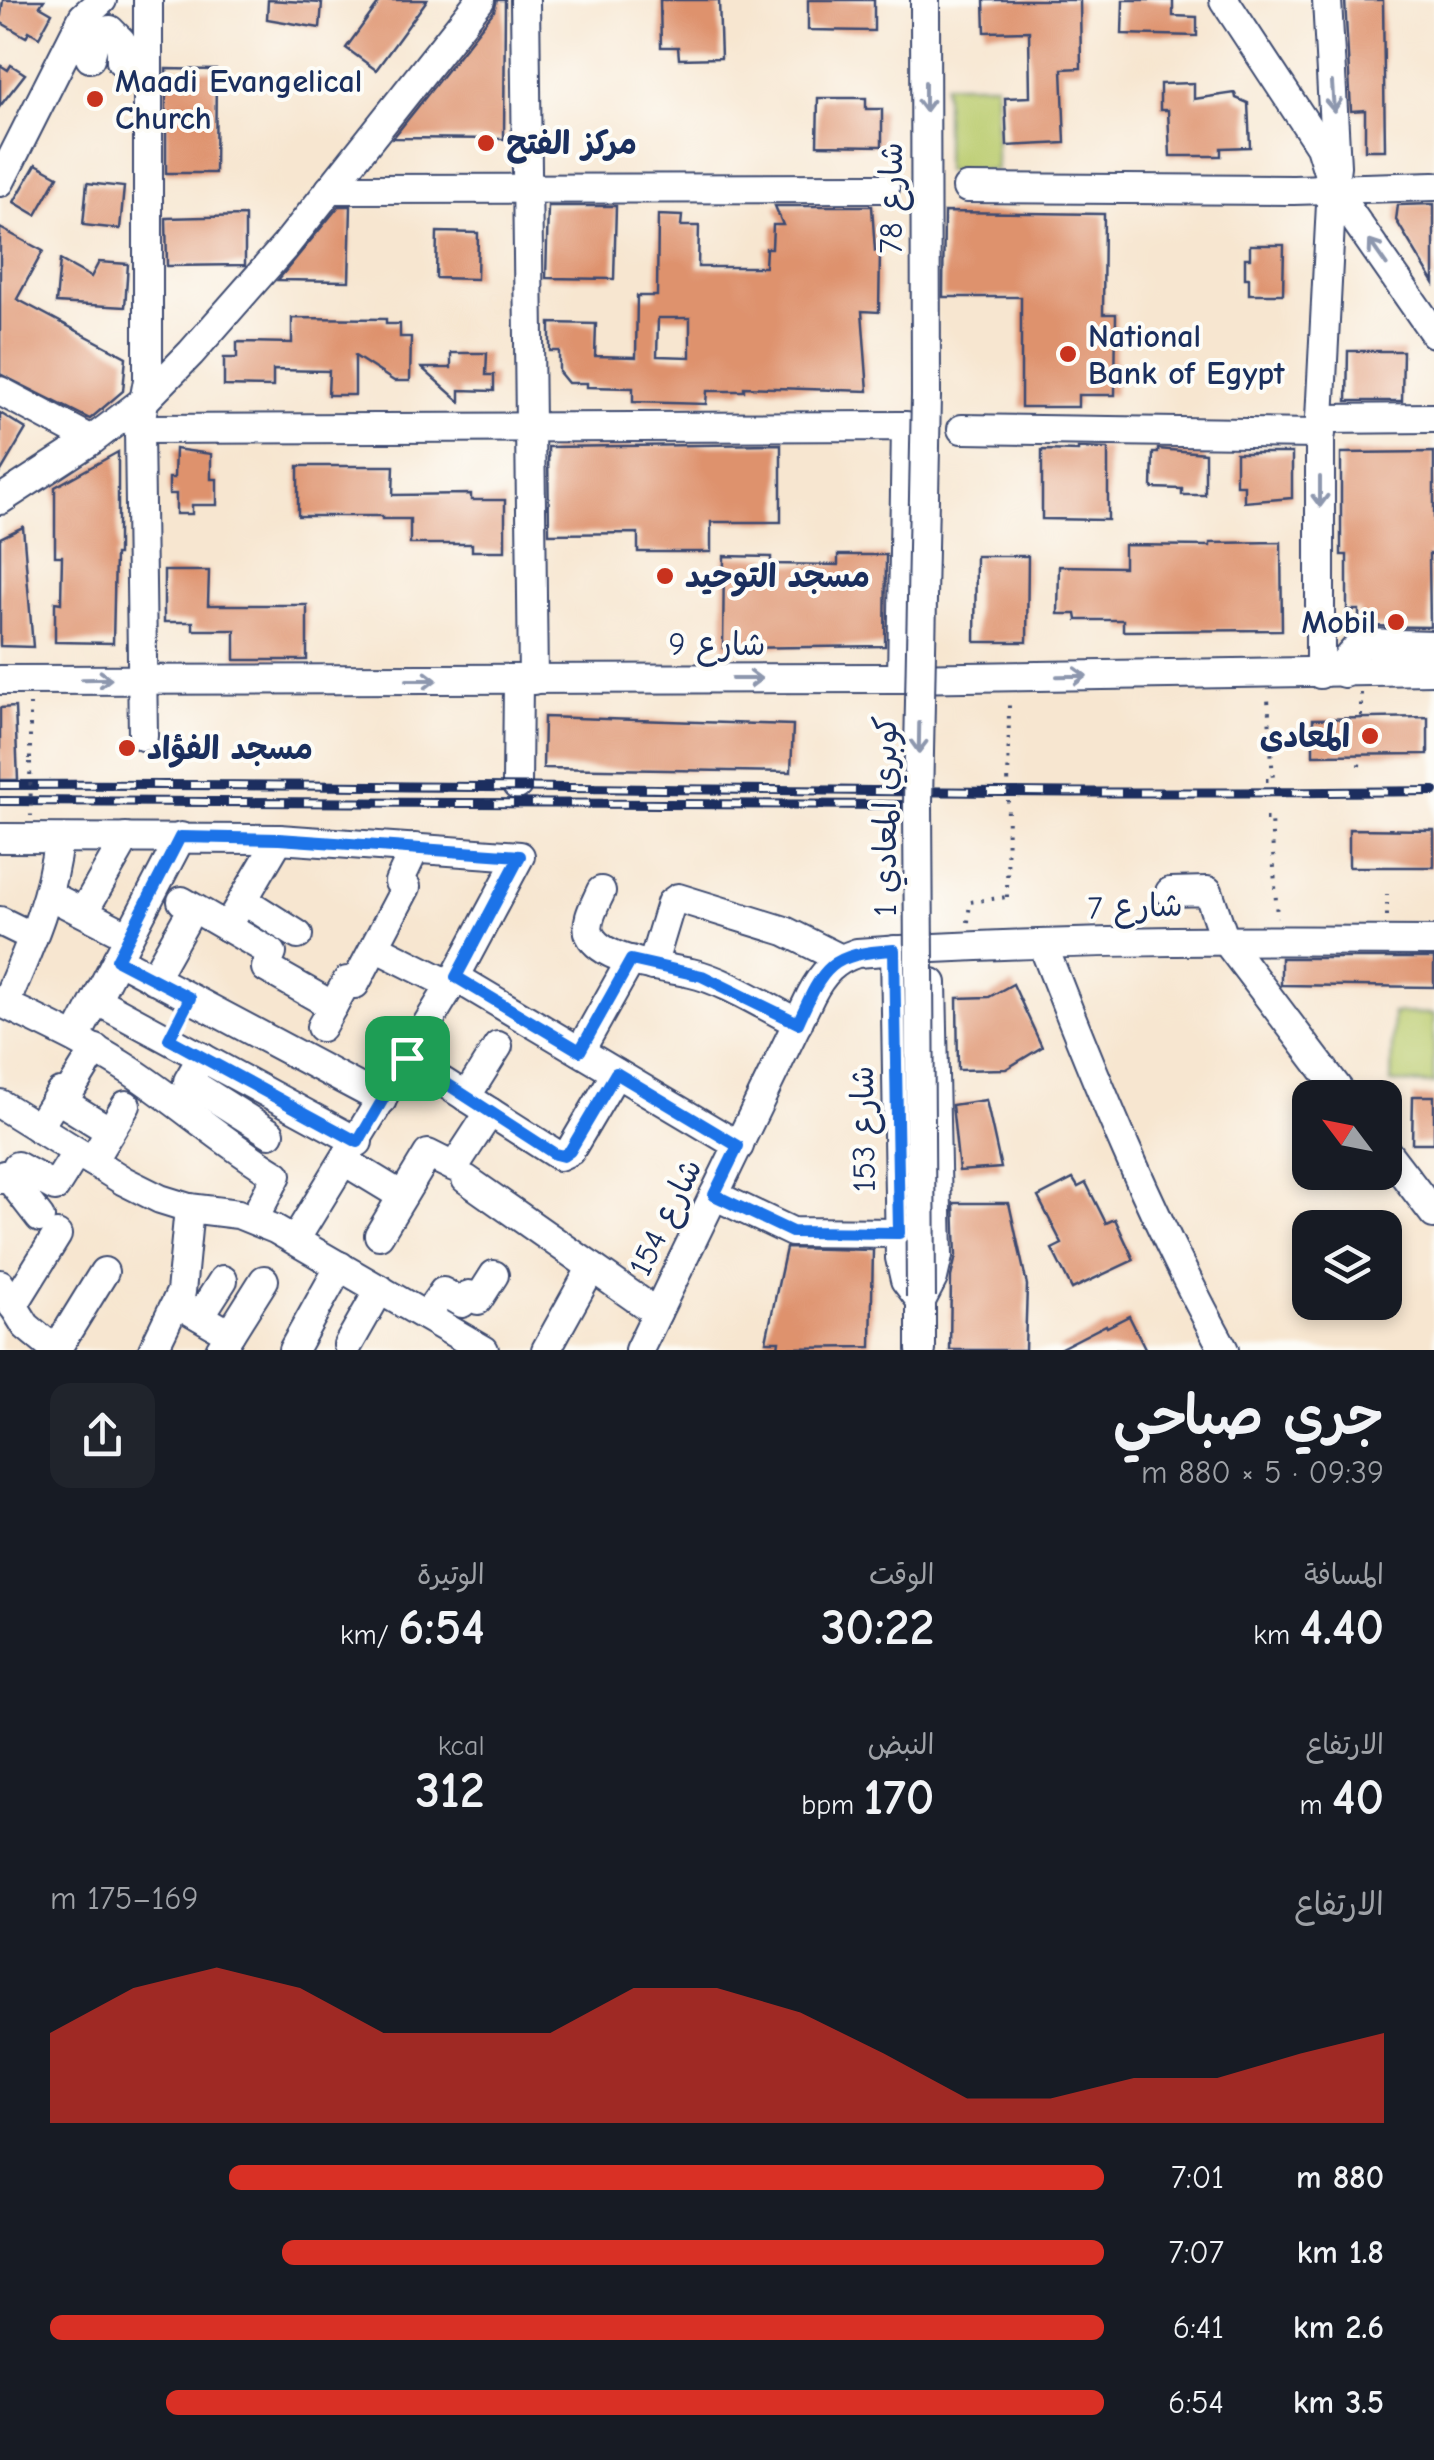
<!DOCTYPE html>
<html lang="ar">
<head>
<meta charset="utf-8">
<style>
	body { margin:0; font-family:"Comic Neue","Playpen Sans Arabic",sans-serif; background:#20242c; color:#f1f3f6; direction:rtl; height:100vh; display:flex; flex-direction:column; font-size:38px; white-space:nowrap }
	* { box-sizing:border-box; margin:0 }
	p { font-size:32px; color:#9ea1a6 }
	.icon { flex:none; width:55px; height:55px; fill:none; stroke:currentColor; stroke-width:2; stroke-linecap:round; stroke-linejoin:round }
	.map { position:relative; height:1350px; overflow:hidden; direction:ltr }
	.panel { display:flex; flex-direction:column; background:#171b24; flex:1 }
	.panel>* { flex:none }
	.needle { width:65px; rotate:302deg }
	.fabs { position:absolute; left:1292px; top:1080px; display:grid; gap:20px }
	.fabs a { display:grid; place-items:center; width:110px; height:110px; border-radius:20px; background:#171b24; box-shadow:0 5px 15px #0003; font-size:50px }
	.pin { position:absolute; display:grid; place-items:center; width:85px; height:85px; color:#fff; margin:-42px; border-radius:20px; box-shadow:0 5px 15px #0006 }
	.round { display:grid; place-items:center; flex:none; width:105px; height:105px; border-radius:20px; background:#20242c }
	.head { display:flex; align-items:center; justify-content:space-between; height:170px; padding:0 50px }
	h1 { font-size:55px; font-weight:600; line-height:75px }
	.figures { display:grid; grid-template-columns:repeat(3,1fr); gap:15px; height:170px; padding:10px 50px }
	.figures div { display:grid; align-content:center }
	.figures b { font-size:50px; font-weight:600 }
	.figures small { font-size:28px; font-weight:400 }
	.figures p { font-size:28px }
	.chart { height:280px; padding:20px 50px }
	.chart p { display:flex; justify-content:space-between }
	.chart svg { width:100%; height:180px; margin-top:10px; fill:#d93025; opacity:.7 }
	ul { padding:0 50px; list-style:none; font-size:32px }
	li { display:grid; grid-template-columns:160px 120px 1fr; align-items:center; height:75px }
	li i { height:25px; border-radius:12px; background:#d93025 }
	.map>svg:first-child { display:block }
	.green { fill:#bbcc6f; stroke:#6b7e66; stroke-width:2.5 }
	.building { fill:#de926d; fill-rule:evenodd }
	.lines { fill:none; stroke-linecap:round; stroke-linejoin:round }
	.minor-casing { stroke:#3c4a6f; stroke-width:32 }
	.path { stroke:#3c4a6f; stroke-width:4; stroke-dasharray:2.5 8; stroke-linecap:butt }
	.minor { stroke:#fff; stroke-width:28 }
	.rail-casing { stroke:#1b2f5e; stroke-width:10 }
	.rail { stroke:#fdfcf7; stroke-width:6; stroke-dasharray:19; stroke-linecap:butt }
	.minor-bridge-casing { stroke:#3c4a6f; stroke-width:32; stroke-linecap:butt }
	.path-bridge { stroke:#3c4a6f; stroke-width:4; stroke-dasharray:2.5 8; stroke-linecap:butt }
	.minor-bridge { stroke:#fff; stroke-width:28 }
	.oneway { stroke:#8d97ae }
	.route-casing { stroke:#fff; stroke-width:20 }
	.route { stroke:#1a73e8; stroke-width:12 }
	.poi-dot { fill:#c8321e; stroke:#fdfcf7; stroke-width:4 }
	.labels { text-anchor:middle; stroke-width:8; stroke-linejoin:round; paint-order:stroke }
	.poi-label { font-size:32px; font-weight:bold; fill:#1b2f5e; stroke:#fdfcf7; text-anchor:start }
	.street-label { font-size:32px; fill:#1b2f5e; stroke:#fdfcf7 }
</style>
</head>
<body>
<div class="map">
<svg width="1434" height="1350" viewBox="0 0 1434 1350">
	<rect width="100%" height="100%" fill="#fdfcf7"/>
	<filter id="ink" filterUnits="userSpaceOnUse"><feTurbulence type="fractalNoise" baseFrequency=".01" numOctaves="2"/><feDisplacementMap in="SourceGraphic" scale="20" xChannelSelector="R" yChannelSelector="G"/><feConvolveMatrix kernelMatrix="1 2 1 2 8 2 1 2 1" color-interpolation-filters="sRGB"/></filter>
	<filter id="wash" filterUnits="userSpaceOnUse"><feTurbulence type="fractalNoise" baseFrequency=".0048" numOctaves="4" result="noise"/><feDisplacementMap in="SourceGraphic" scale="40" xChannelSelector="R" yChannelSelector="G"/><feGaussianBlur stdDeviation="2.25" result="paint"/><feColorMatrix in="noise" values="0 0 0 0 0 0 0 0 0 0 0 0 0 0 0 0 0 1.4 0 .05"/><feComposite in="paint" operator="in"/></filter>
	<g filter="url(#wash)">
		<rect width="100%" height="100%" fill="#f7e6d0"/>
		<g class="green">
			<path d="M945,84h51v86l-51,1z"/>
			<path d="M1393,1013l41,1v70l-43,-1z"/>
		</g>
		<g id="blocks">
			<g class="building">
				<path d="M3,0h41l-4,6 12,7 -13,24 -10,-6 -3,6 -26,-15z"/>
				<path d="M268,0l54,3 -2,25 -53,-9z"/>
				<path d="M381,0h46l-51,70 -30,-22z"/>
				<path d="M497,0h8l-1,139 -111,-1 101,-127z"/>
				<path d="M660,0h59l2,58 -42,1 -1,-12h-17z"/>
				<path d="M808,0h66v31l-66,-1z"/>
				<path d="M984,0h96l1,68 -19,1 3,74 -58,3 -2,-48 25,-1 -1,-66 -44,1z"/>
				<path d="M1123,0h50v16l24,1v19l-75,-2z"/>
				<path d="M1345,0h38l2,150h-20v-40l-14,1z"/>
				<path d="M0,65l8,5 3,-5 14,9 -25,32z"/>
				<path d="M166,69l50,1 -1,103h-49z"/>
				<path d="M1194,83v16l41,-6 1,5 12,5 2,44 -29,1v8h-51l-2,-46h-8v-26z"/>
				<path d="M818,98h48v11h16v37l-65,-1z"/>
				<path d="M36,164l22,12 -22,39 -22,-13z"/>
				<path d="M87,183l37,4 -4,42 -37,-4z"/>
				<path d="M1434,204v79l-38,-63 2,-15z"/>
				<path d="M339,206h12l-2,75 -71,-1z"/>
				<path d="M548,206h68l-2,73 -68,-1z"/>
				<path d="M775,206h97l3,45h5l-1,61 -17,-1 6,80 -124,-4v4h-37l-1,13 -73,-2v-14l-46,-1v-4h-19l-9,-11v-21h-9v-28l46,1 -1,32 41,1 1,-61h20l1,-81 24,1 -1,10h18l-1,41h67l1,-19h6l1,-23h10zM658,318h32v39l-33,-1z"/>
				<path d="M944,212l160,2 -1,100h13l-1,81h-37v12h-57v-110h-78z"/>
				<path d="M245,216v49l-78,1 -1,-48z"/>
				<path d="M0,228l43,23 -26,48 109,58 -3,34 -33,28 -90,-45z"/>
				<path d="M437,232l41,1 -1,46 -41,-1z"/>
				<path d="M1250,245h34l-1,49h-34v-16h-4v-20h5z"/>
				<path d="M60,260l31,17 8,-15 29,2 -3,43 -69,-4z"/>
				<path d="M292,318l94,1v5h14v13h11l-1,44h-16l-39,-25v39h-27l1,-24 -56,-1v17l-49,-1v-28h13v-16l55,1z"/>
				<path d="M1348,351h55l-1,50h-55z"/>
				<path d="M451,353h36l-1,22h8v16l-34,-1v12l-38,-34h29z"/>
				<path d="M0,413l26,16 -26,44z"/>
				<path d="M781,444v78h-70v30h-73v-19l-89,1 -1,-87z"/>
				<path d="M1078,448l30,1v71l-66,-1v-69l36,1z"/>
				<path d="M175,449l36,5v25h6v26h-25v9h-16v-20h-7v-16h5z"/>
				<path d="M1158,449l47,4v42h-23v-6l-30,-1 1,-35h5z"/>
				<path d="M118,452v103h-3l-2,88 -58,-1v-40l6,1 1,-47h-7v-69z"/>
				<path d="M1434,452v102h-5l1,73 -71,-1v-16h-12v-55h-6v-102z"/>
				<path d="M1236,453h56v45l-48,4v-17h-8z"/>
				<path d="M298,466h96l-1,29 78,-1v6h34v51h-33v-7h-62v-25h-28v-3h-84z"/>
				<path d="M23,527l10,120 -33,-1v-108z"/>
				<path d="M1281,542l1,88 -159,1v-11h-46l-1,-6h-18l1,-48 65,1v-22l86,1v-3z"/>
				<path d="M838,555h48l-1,91 -162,2 1,-92 47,1v7l67,1z"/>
				<path d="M976,556h52l-1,86h-52z"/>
				<path d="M164,571h45l-1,34h99v55h-72v-30h-42v-8h-29z"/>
				<path d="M15,707l3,73h-18v-72z"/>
				<path d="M544,717l249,8 -2,47 -248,-4z"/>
				<path d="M1428,717v37l-115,1v-36z"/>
				<path d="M1349,829l85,1v37h-85z"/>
				<path d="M1281,958h153v29l-153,-2z"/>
				<path d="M1013,984l29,63 -36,22 -48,1 -1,-72 32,-1z"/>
				<path d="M1413,1096h21v47h-22z"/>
				<path d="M986,1100l15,68 -42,3 -7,-66z"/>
				<path d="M1073,1179l5,8 8,-4 20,40 9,-4 19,41 -62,29 -20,-40 10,-5 -24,-47z"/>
				<path d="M954,1203h55l18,82 -2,65h-75l1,-73 5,-21z"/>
				<path d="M786,1248l87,2 -2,97 -93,1 1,-7h-13z"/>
				<path d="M1129,1316l17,34h-89l49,-25 1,2z"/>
			</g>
		</g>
	</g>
	<g filter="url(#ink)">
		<use href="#blocks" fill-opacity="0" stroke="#3c4a6f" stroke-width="2.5"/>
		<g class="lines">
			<g class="minor-casing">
				<g id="minor">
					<path d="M525,0l8,680"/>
					<path d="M925,0l1,395"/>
					<path d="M1224,0l96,146 13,42 101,145"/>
					<path d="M90,58l7,-25 13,-3 11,11v20"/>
					<path d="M0,182l83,-165 19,-17"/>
					<path d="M967,188l326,2 141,-4"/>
					<path d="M330,189l555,-1"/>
					<path d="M0,391l92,49"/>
					<path d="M1320,419l114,-1"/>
					<path d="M139,429l767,-3 -4,252"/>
					<path d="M962,429l359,5"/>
					<path d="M0,500l92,-60 54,-41 45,-46 95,-108 194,-245"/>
					<path d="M1344,673l1,-12 16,-18 73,2"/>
					<path d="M1320,674v-255l11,-215 5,-38 -9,-166"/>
					<path d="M0,680l902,-2 532,-8"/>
					<path d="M143,736l-4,-307 9,-49v-380"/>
					<path d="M517,785l1,-105"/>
					<path d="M0,838l279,1 241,17 -69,129 -156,255"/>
					<path d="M601,891c-5,12 -17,31 -11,44 13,27 75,32 101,38 33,7 75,34 107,50"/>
					<path d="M1170,892l38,-1 16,47 121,160"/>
					<path d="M49,895l80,41"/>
					<path d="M243,900l55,35"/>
					<path d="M182,901l90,52 -6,15 67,38"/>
					<path d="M84,911l42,-73"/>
					<path d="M0,921l33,16"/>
					<path d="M227,927l52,-88"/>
					<path d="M1043,945c53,137 110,276 181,405"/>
					<path d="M375,947l76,38"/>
					<path d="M895,950l5,308 5,22 16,21 12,-23 5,-22 -6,-273"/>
					<path d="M117,959l265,141"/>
					<path d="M652,966l19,-63 7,-5 107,33 56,28"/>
					<path d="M455,977l284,169"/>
					<path d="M153,979l32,-57"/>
					<path d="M96,1000l262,142"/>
					<path d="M0,1002c45,22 90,42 131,69 50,33 94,73 146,104l-23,44"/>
					<path d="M5,1004c23,-54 47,-105 53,-164"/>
					<path d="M321,1027l26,-46 8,3 51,-97 -7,-5 16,-34"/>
					<path d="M76,1038l105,-201"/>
					<path d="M580,1051l51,-91"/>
					<path d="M202,1057l-14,24 82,52"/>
					<path d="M407,1059l152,97 11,-5 46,-78"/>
					<path d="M466,1097l32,-51"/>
					<path d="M0,1104l124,77 36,18 29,9 49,6 37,15 209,121"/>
					<path d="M66,1104l44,27"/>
					<path d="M38,1128l22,-35 7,3 29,-47"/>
					<path d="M1385,1150l49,64"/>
					<path d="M92,1161l34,-56"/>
					<path d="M346,1162l56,34"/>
					<path d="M17,1166l38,21 22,-35"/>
					<path d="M0,1179l4,-4 5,3 31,40"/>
					<path d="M466,1179l191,134"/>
					<path d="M714,1195l78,37 107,1"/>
					<path d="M379,1235l49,-81 26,13 36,-55"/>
					<path d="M0,1284l26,42 29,24"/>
					<path d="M177,1303l53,31"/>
					<path d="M13,1306l44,-71"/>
					<path d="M200,1316l23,-36"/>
					<path d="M426,1316l17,-24 19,11 7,-8 9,5 16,-25"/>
					<path d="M348,1345l32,-56"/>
					<path d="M56,1350l48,-78"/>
					<path d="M153,1350l28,-58 8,-84"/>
					<path d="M220,1350l44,-70"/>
					<path d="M293,1350l47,-84"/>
					<path d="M546,1350l46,-83"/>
					<path d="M639,1350l172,-355c11,-21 23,-35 46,-42 192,-14 384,-13 577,-12"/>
					<path d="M921,1350v-53"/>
				</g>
			</g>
			<g class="path">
				<path d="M1361,693v25"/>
				<path d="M30,704v58"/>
				<path d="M1359,766l1,-11"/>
				<path d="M1266,780h7l-5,-82"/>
				<path d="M1265,819h6l6,99"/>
				<path d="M1390,829v-2"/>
				<path d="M1387,916v-22"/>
				<path d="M968,922l2,-20 37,-5"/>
			</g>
			<use href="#minor" class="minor"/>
			<g class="rail-casing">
				<g id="rail">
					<path d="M0,785c478,-2 956,12 1434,6"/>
					<path d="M0,801l905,4"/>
				</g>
			</g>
			<use href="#rail" class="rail"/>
			<g class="minor-bridge-casing">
				<path id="minor-bridge" d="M921,1297l-3,-494 8,-408"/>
			</g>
			<g class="path-bridge">
				<path d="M30,762l1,54"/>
				<path d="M1007,897l2,-194"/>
			</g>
			<use href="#minor-bridge" class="minor-bridge"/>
		</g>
		<defs><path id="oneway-shaft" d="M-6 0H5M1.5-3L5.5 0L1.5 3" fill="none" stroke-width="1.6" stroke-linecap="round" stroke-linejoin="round" transform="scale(2.5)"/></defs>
		<g class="oneway">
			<use href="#oneway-shaft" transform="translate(925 97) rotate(90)"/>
			<use href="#oneway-shaft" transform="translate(1333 97) rotate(86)"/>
			<use href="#oneway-shaft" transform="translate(1378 253) rotate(-125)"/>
			<use href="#oneway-shaft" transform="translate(1320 492) rotate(90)"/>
			<use href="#oneway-shaft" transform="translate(1072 676) rotate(-1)"/>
			<use href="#oneway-shaft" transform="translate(97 679) rotate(-1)"/>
			<use href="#oneway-shaft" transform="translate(747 679)"/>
			<use href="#oneway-shaft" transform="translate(422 680)"/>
			<use href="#oneway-shaft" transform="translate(919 738) rotate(91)"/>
		</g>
	</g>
	<g class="lines" filter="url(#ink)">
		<g class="route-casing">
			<path id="route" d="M180,837l99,2 241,17 -64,121 124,74 51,-91 71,16 96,47c26,-58 32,-69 96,-73l5,283 -107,-1 -78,-37 24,-49 -122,-73 -46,78 -7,5 -8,-2 -148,-96 -49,84 -189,-103 21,-41 -73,-38z"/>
		</g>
		<use href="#route" class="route"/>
	</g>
	<g class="poi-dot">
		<circle cx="95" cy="99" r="10"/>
		<circle cx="486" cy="143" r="10"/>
		<circle cx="1068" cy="354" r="10"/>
		<circle cx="665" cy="576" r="10"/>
		<circle cx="1396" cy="622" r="10"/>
		<circle cx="1370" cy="736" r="10"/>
		<circle cx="127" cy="748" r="10"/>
	</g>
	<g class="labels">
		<g class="poi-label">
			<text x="115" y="92">Maadi Evangelical<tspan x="115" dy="37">Church</tspan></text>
			<text x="506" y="154">مركز الفتح</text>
			<text x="1088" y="347">National<tspan x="1088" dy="37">Bank of Egypt</tspan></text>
			<text x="685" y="587">مسجد التوحيد</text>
			<text x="1376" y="633" text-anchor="end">Mobil</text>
			<text x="1350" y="747" text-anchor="end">المعادى</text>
			<text x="147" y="759">مسجد الفؤاد</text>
		</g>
		<g class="street-label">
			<text transform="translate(891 198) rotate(-90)" y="11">شارع 78</text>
			<text x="717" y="655">شارع 9</text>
			<text transform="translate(885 816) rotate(-90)" y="11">كوبري المعادي 1</text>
			<text transform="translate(1135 906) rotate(-2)" y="11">شارع 7</text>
			<text transform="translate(863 1129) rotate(-91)" y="11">شارع 153</text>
			<text transform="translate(665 1217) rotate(-64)" y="11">شارع 154</text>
		</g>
	</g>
</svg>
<div class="fabs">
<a><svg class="needle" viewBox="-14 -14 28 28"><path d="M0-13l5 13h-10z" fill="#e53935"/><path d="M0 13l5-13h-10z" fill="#9ea1a6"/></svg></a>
<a><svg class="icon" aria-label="layers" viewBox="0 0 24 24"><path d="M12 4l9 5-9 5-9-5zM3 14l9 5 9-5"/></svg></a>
</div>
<div class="pin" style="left:407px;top:1058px;background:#1e9e55"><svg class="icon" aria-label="arrive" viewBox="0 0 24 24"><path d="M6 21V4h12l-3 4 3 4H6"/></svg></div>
</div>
<section class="panel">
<div class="head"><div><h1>جري صباحي</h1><p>09:39 · 5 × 880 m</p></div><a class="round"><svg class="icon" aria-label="share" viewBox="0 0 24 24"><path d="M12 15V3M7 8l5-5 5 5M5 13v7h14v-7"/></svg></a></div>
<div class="figures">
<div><p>المسافة</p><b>4.40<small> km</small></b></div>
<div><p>الوقت</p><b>30:22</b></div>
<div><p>الوتيرة</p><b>6:54<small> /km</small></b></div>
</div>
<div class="figures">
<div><p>الارتفاع</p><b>40<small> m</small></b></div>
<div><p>النبض</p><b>170<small> bpm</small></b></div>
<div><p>kcal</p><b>312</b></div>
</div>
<div class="chart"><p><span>الارتفاع</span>169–175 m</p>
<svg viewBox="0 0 160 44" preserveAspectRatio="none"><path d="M0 44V22L10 11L20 6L30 11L40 22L50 22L60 22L70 11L80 11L90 17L100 27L110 38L120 38L130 33L140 33L150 27L160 22V44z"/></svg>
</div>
<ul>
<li><b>880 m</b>7:01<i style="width:83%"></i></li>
<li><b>1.8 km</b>7:07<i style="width:78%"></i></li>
<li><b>2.6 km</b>6:41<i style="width:100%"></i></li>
<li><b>3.5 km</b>6:54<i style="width:89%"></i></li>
</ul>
</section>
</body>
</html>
